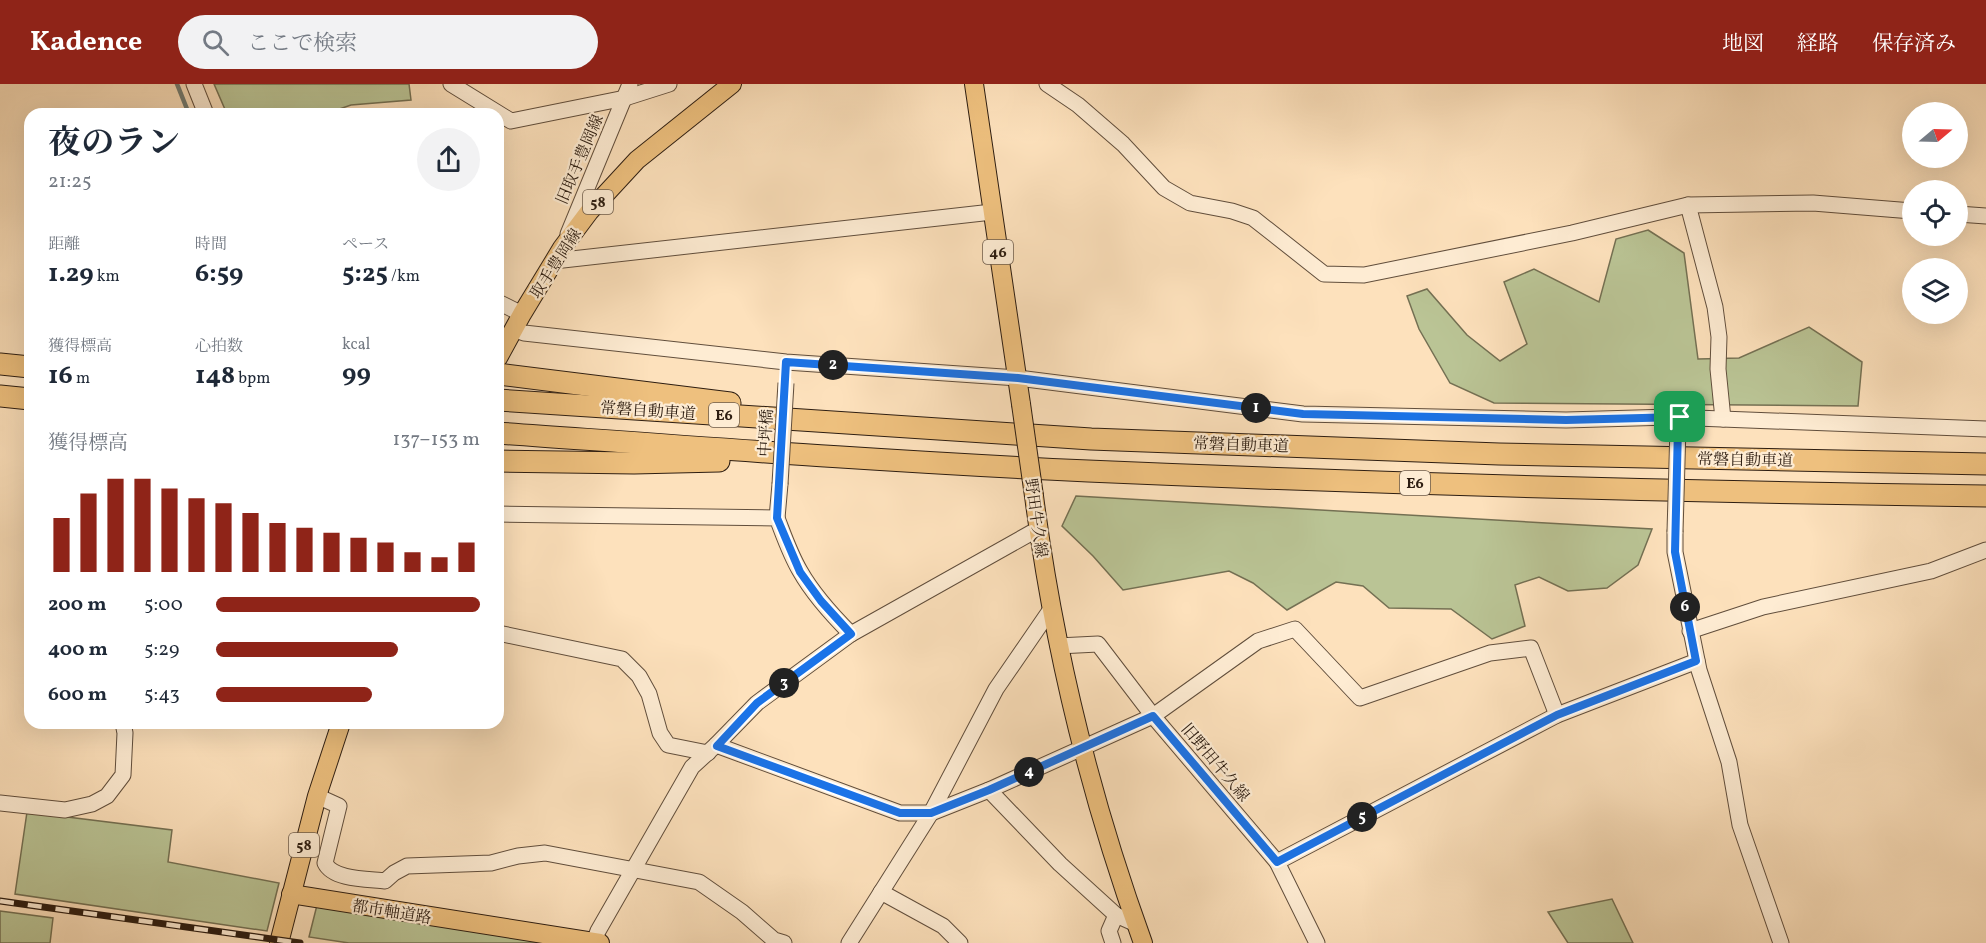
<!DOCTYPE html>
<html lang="ja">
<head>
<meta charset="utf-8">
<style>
	body { margin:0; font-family:Vollkorn,"Noto Serif JP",serif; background:#f2f2f3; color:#1f2937; height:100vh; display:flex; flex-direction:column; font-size:22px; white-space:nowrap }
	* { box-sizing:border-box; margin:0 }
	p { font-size:20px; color:#747a83 }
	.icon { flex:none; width:33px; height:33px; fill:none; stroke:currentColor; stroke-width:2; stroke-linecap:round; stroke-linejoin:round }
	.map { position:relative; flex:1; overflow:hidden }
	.details { position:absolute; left:24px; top:24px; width:480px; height:621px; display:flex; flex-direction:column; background:#fff; border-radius:18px; box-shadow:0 6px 24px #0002 }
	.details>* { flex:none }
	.needle { width:39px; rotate:71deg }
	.tools { position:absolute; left:1902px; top:18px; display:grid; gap:12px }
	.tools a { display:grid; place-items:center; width:66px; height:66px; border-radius:50%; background:#fff; box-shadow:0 6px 24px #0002; font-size:30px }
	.pin { position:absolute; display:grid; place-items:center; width:51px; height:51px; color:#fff; margin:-26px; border-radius:12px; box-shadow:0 3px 9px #0006 }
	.km { position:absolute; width:30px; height:30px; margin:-15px; border-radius:50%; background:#222; color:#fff; font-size:16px; line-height:30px; text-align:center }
	.round { display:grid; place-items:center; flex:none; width:63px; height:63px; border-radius:32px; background:#f2f2f3 }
	.head { display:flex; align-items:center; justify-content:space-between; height:102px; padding:0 24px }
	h1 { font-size:33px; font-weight:700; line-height:45px }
	.metrics { display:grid; grid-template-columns:repeat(3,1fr); gap:9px; height:102px; padding:6px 24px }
	.metrics div { display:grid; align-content:center }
	.metrics b { font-size:26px; font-weight:700 }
	.metrics small { font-size:16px; font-weight:400 }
	.metrics p { font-size:16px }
	.chart { height:168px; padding:12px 24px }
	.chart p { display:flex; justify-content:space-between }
	.chart svg { width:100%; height:108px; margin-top:6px; stroke:#8f2418; stroke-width:6 }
	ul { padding:0 24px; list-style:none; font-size:20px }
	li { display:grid; grid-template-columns:96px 72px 1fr; align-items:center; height:45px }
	li i { height:15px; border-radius:8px; background:#8f2418 }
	header { display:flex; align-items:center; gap:36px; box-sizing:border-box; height:84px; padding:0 30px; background:#8f2418; color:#fff }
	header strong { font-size:28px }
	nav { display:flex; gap:33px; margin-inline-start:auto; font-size:21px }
	.search { width:420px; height:54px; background:#f2f2f3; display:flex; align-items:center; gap:15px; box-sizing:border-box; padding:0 21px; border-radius:33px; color:#747a83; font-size:22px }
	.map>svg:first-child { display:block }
	.green { fill:#bac495; stroke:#747053; stroke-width:1.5 }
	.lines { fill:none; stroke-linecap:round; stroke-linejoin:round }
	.stream { stroke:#727c73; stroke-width:4.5 }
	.minor-casing { stroke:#614e3c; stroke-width:17 }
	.major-casing { stroke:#2d1d11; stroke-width:20 }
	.highway-casing { stroke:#2d1d11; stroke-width:23 }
	.minor { stroke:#feecd3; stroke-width:15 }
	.major { stroke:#eec07e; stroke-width:18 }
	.highway { stroke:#eec07e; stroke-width:21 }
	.rail-casing { stroke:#2d1d11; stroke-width:7 }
	.rail { stroke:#feecd3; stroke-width:4.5; stroke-dasharray:14; stroke-linecap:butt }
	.minor-bridge-casing { stroke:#614e3c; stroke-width:17; stroke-linecap:butt }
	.major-bridge-casing { stroke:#2d1d11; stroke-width:20; stroke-linecap:butt }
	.minor-bridge { stroke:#feecd3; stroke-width:15 }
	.major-bridge { stroke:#eec07e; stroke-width:18 }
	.route-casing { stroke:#fff; stroke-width:12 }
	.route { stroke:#1a73e8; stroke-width:8 }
	.labels { text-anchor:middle; stroke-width:4.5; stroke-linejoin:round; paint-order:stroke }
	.shield { fill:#feecd3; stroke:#6c5b4b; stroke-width:1.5 }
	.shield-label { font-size:15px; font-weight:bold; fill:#2d1d11 }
	.street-label { font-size:16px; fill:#2d1d11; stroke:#feecd3 }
</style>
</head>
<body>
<header>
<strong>Kadence</strong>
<div class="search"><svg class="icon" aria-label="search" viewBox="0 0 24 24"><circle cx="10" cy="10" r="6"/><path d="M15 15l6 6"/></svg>ここで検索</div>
<nav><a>地図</a><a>経路</a><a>保存済み</a></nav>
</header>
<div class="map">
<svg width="1986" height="859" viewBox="0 0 1986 859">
	<rect width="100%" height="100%" fill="#fde1bc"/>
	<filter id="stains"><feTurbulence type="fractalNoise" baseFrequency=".00333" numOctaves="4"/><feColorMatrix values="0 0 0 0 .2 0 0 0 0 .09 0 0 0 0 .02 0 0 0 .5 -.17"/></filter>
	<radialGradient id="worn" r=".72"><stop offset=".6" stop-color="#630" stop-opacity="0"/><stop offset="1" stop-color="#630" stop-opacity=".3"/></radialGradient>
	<g class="green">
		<path d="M214,0h195l2,16 -60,5 -26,9h-98z"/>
		<path d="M1648,146l36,23 14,106 41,-1 70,-31 53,35 -4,44 -364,-3 -44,-20 -31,-54 -12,-33 20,-7 40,46 33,26 27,-17 -23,-62 30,-13 65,33 17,-63z"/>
		<path d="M1076,412l576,33 -14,36 -31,23 -39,3 -29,-14 -24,8 10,41 -33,13 -41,-30 -62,-1 -26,-22 -27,-4 -49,28 -34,-27 -24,-12 -106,19 -30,-34 -31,-30z"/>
		<path d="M27,728l145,18 -4,32 111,21 -12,48 -252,-37z"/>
		<path d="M1612,815l21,44h-65l-20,-31z"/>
		<path d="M317,821l257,38h-225l-40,-6z"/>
		<path d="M0,827l53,7 -3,25h-50z"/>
	</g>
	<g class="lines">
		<path class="stream" d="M177,0l12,30"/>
		<g class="minor-casing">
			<g id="minor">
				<path d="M194,0l12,30"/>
				<path d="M451,0l60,37 114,-23 44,-14"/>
				<path d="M1047,0l31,21 45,39 41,44 26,15 42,8 21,7 71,56 40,1 208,-42 116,-28 125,-2 99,8"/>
				<path d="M1688,121l27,102 4,30 -1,32 5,50"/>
				<path d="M1958,130l28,2"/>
				<path d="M568,150l62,-150"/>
				<path d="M554,177l438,-49"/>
				<path d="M498,218l24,12"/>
				<path d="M513,245l11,4 262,29 232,16 285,36 263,6 104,-3 316,12"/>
				<path d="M498,430l279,4c7,18 13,36 23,53 13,23 32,44 51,63l187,-105"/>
				<path d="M777,434l3,-34"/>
				<path d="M1675,448v20l24,118 30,92 11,63 41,118"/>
				<path d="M1690,547l73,-24 168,-36 55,-21"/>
				<path d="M498,549l124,26 17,17 10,18 11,39 8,12 40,8"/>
				<path d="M1058,562l40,-2 55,72 124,146 40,81"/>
				<path d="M716,661l41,-42 94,-69"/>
				<path d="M989,706l71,74 56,51 20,9"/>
				<path d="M317,712l22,10 -14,57c8,17 43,16 60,18l9,-8 13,-7 84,-3 27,-7 27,-3 154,29 43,30 32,28 10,3"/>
				<path d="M0,719l65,7 27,-6 15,-8 16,-21 2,-42 -2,-10"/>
				<path d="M1277,778l280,-147 140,-54"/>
				<path d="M881,808l62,34 17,17"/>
				<path d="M594,858l4,-11 94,-164 24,-22 184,68h31l58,-23 164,-74 105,-75 37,-12 65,69 130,-45 41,-5 26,67"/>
				<path d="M849,859l82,-130 65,-124 55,-80"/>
				<path d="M1113,859l-4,-12 7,-16"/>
			</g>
		</g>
		<g class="major-casing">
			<g id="major">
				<path d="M974,0l47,320"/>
				<path d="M498,274l24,-44 40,-66 27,-36 48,-52 95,-76"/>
				<path d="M1034,412c20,154 56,301 109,447"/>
				<path d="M291,810l309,49"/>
				<path d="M279,859l38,-147 24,-73"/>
			</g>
		</g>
		<g class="highway-casing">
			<g id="highway">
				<path d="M0,280l30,3"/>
				<path d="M498,290l232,29"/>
				<path d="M0,312l30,3"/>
				<path d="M498,316l593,39 408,15 487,10"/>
				<path d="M498,349c197,14 393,29 590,38 299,13 599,21 898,25"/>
				<path d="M498,377l136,2 85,-2"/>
			</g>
		</g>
		<use href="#minor" class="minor"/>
		<use href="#major" class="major"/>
		<use href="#highway" class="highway"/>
		<g class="rail-casing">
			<path id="rail" d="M0,817l300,42"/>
		</g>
		<use href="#rail" class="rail"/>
		<g class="minor-bridge-casing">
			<g id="minor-bridge">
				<path d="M780,400l6,-101"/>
				<path d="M1675,448l3,-105"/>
			</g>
		</g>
		<g class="major-bridge-casing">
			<path id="major-bridge" d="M1021,320l13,92"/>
		</g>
		<use href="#minor-bridge" class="minor-bridge"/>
		<use href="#major-bridge" class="major-bridge"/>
	</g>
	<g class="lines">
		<g class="route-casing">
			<path id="route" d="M786,278l232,16 285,36 263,6 114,-3 -2,10 -3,125 21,109 -139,54 -280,147 -124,-146 -164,74 -58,23h-31l-183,-67 40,-43 94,-69 -30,-33 -21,-29 -23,-54z"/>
		</g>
		<use href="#route" class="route"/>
	</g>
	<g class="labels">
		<g class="shield">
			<rect x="583" y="106" width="30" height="24" rx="4.5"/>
			<rect x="983" y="156" width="30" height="24" rx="4.5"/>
			<rect x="709" y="319" width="30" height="24" rx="4.5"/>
			<rect x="1400" y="387" width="30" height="24" rx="4.5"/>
			<rect x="289" y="749" width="30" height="24" rx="4.5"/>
		</g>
		<g class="shield-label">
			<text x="598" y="123">58</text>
			<text x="998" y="173">46</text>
			<text x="724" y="336">E6</text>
			<text x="1415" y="404">E6</text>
			<text x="304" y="766">58</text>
		</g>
		<g class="street-label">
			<text transform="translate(579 75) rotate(-67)" y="6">旧取手豊岡線</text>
			<text transform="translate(555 179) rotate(-57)" y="6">取手豊岡線</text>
			<text transform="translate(648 326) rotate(4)" y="6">常磐自動車道</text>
			<text transform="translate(765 349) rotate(-87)" y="6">中坪橋</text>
			<text transform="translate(1241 360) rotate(2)" y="6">常磐自動車道</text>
			<text transform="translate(1745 375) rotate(1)" y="6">常磐自動車道</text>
			<text transform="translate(1037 434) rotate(82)" y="6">野田牛久線</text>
			<text transform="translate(1216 678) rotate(50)" y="6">旧野田牛久線</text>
			<text transform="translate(392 827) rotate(9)" y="6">都市軸道路</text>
		</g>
	</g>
	<rect width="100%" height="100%" filter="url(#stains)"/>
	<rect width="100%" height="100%" fill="url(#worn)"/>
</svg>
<div class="tools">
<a><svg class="needle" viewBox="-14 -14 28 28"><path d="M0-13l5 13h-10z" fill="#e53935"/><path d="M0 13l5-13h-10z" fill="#747a83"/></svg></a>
<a><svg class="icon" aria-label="locate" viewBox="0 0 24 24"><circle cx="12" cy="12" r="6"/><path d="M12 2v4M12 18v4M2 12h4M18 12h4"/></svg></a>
<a><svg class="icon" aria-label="layers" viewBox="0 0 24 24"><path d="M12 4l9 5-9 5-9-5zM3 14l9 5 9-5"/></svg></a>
</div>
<div class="pin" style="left:1680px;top:333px;background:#1e9e55"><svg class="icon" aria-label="arrive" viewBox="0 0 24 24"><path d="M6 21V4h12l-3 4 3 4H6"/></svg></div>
<b class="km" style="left:1256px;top:324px">1</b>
<b class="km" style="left:833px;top:281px">2</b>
<b class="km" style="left:784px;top:599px">3</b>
<b class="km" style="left:1029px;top:688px">4</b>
<b class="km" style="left:1362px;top:733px">5</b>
<b class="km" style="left:1685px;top:523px">6</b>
<section class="details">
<div class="head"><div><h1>夜のラン</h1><p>21:25</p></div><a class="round"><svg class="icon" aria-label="share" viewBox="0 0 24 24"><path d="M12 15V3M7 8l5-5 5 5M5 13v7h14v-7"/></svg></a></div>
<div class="metrics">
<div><p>距離</p><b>1.29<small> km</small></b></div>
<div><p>時間</p><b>6:59</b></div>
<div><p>ペース</p><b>5:25<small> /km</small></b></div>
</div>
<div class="metrics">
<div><p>獲得標高</p><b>16<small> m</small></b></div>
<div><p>心拍数</p><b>148<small> bpm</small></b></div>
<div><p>kcal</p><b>99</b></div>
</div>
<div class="chart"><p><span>獲得標高</span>137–153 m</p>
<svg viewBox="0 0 160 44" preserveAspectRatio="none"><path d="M5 44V22M15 44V12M25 44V6M35 44V6M45 44V10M55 44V14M65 44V16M75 44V20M85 44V24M95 44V26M105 44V28M115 44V30M125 44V32M135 44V36M145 44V38M155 44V32"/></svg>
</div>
<ul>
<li><b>200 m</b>5:00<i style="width:100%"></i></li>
<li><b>400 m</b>5:29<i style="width:69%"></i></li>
<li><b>600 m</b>5:43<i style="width:59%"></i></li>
</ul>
</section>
</div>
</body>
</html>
